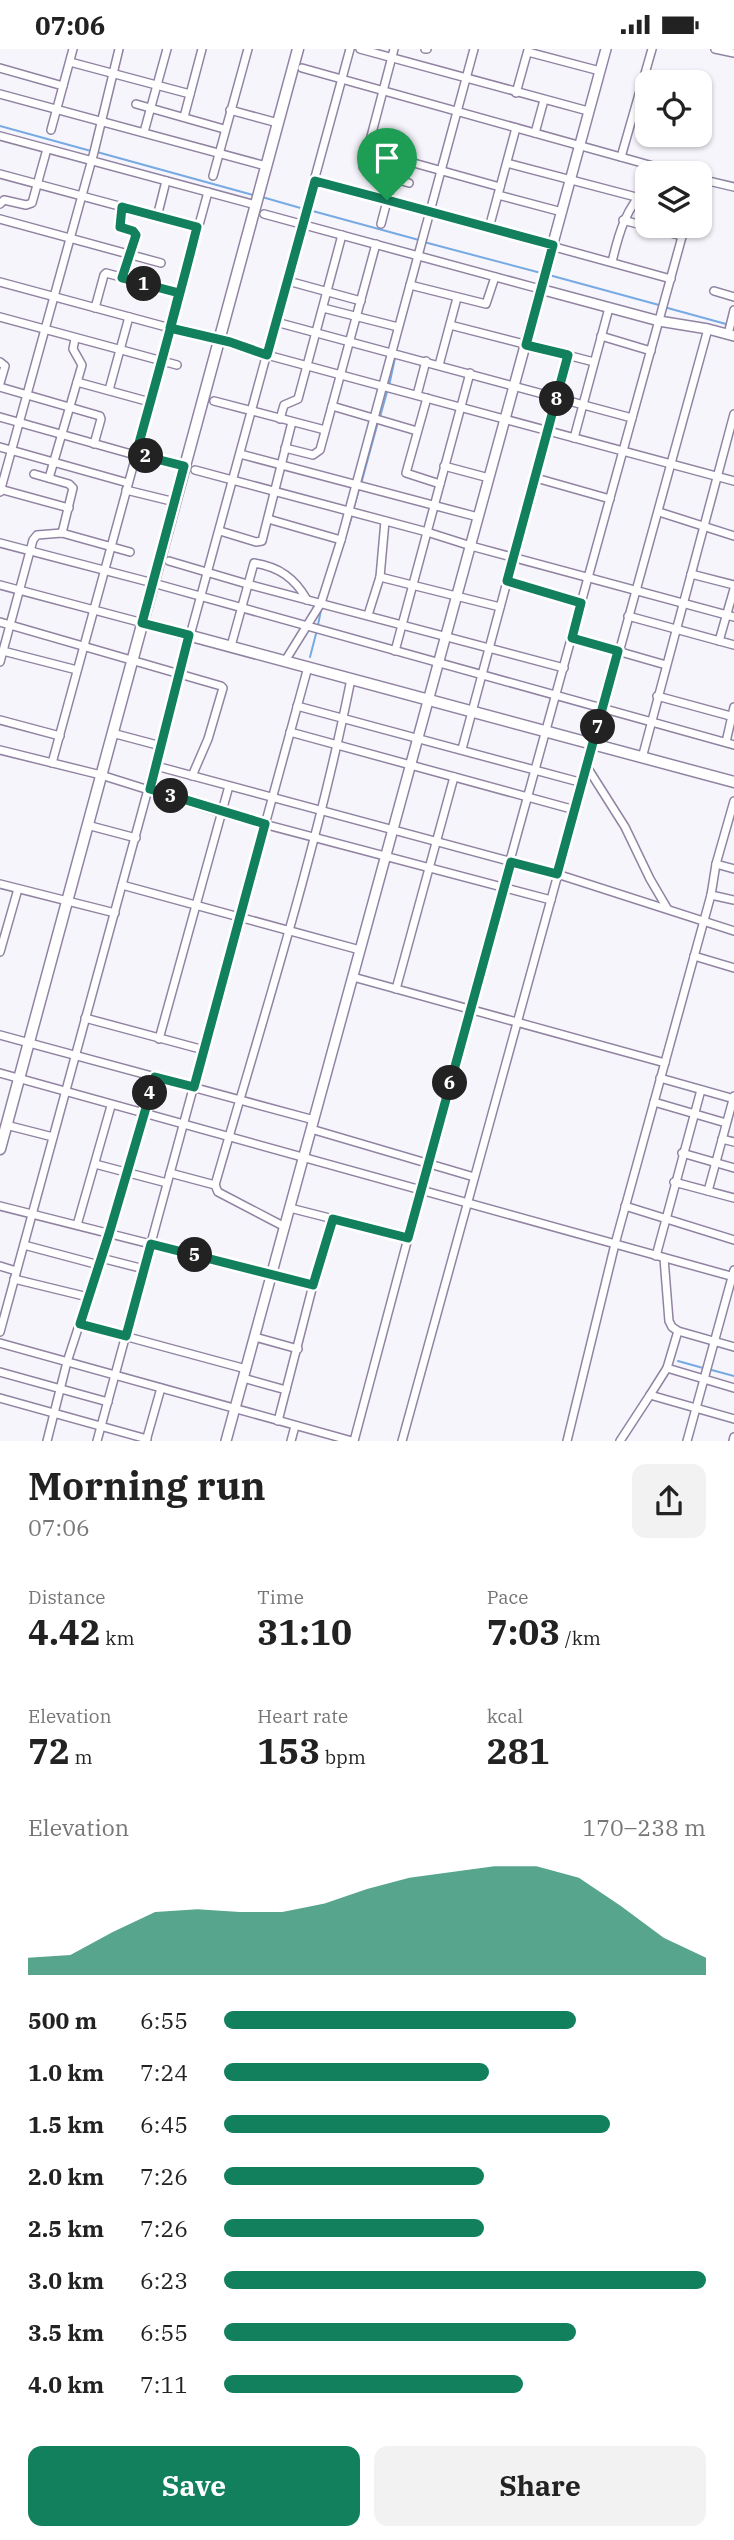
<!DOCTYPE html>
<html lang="en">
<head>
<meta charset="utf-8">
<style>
	body { margin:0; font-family:"IBM Plex Serif",serif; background:#f2f2f2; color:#222; height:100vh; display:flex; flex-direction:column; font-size:26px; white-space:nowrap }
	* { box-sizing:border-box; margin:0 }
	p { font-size:23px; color:#767676 }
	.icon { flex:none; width:38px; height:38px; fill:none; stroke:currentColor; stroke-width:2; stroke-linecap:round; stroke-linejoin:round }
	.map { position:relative; height:1392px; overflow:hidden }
	.details { display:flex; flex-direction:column; background:#fff; flex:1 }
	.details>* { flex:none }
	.buttons { position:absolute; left:635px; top:21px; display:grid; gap:14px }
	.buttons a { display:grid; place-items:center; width:77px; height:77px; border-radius:14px; background:#fff; box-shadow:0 2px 5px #0004; font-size:35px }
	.pin { position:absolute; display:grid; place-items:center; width:60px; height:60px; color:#fff; margin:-72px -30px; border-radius:50% 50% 50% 0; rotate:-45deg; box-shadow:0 0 7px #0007 }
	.pin .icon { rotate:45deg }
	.km { position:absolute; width:35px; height:35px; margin:-18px; border-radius:50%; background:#222; color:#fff; font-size:19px; line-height:35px; text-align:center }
	.round { display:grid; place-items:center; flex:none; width:74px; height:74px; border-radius:14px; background:#f2f2f2 }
	.summary { display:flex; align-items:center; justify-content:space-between; height:119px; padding:0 28px }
	h1 { font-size:38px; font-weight:700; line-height:52px }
	.stats { display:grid; grid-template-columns:repeat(3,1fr); gap:10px; height:119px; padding:7px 28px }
	.stats div { display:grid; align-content:center }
	.stats b { font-size:35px; font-weight:700 }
	.stats small { font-size:19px; font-weight:400 }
	.stats p { font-size:19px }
	.chart { height:196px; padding:14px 28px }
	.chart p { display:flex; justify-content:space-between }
	.chart svg { width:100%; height:126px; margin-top:7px; fill:#12805d; opacity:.7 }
	.cta { display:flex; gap:14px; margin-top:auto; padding:14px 28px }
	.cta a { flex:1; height:80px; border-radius:14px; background:#12805d; color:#fff; font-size:28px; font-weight:700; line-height:80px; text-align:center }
	.cta a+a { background:#f2f2f2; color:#222 }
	ul { padding:0 28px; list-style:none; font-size:23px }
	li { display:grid; grid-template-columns:112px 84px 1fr; align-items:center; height:52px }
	li i { height:18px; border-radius:9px; background:#12805d }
	.status { display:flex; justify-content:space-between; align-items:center; height:49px; padding:0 35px; background:#fff; direction:ltr }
	.status svg { height:19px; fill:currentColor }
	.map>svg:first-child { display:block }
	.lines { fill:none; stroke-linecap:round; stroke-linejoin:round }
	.stream { stroke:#76aae3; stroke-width:2 }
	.minor-casing { stroke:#9184a3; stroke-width:10 }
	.tertiary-casing { stroke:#9184a3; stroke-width:12 }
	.secondary-casing { stroke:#9184a3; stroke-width:13 }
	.minor { stroke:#fff; stroke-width:7 }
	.tertiary { stroke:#fff; stroke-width:9 }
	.secondary { stroke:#fff; stroke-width:10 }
	.route-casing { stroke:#fff; stroke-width:14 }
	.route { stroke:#12805d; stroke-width:9 }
</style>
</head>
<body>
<div class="status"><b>07:06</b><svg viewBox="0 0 49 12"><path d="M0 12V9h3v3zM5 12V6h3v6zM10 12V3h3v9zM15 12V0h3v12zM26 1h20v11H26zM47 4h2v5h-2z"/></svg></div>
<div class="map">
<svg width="734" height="1392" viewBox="0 0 734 1392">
	<rect width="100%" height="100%" fill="#f7f5fc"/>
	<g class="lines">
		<g class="stream">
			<path d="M0,77l91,25"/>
			<path d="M97,103l156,43"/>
			<path d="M262,148l42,12"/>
			<path d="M309,161l110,30"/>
			<path d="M424,193l117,31"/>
			<path d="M549,226l110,30"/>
			<path d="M664,258l62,17"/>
			<path d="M389,337l6,-28"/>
			<path d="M380,368l7,-25"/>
			<path d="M361,435l17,-62"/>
			<path d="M353,462l6,-22"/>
			<path d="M341,502l11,-35"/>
			<path d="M318,576l3,-15"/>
			<path d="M310,608l7,-27"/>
			<path d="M678,1312l25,7"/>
			<path d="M708,1320l26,7"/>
		</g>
		<g class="minor-casing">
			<g id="minor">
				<path d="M360,0l228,62"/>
				<path d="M394,0l-31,118 2,3 44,13"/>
				<path d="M425,0h2"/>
				<path d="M715,0l19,4"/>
				<path d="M528,3l72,19"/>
				<path d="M70,13l120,32"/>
				<path d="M0,19l63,18"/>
				<path d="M302,19l376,105"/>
				<path d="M516,44l12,-43"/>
				<path d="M0,45l266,72"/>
				<path d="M136,55l88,25"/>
				<path d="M230,61l48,13"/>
				<path d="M184,68l18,-68"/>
				<path d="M51,81l22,-81"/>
				<path d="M144,83l23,-83"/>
				<path d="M535,84l9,-33"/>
				<path d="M0,87l256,69"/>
				<path d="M367,101l133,37"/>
				<path d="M621,108l31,-108"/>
				<path d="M507,114l129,34"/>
				<path d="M0,125l197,53"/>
				<path d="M213,127l35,-127"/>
				<path d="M700,130l34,8"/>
				<path d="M315,132l356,98"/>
				<path d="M498,146l64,17"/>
				<path d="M0,155l4,-4 22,5 6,-2 15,-54"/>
				<path d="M122,158l-3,18 17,10 -13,43"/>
				<path d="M264,165l276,75"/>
				<path d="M157,168l9,-36"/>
				<path d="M0,170l161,44"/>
				<path d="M623,171l59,16"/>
				<path d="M381,175l12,-46"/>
				<path d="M489,179l27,-100"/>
				<path d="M612,213c7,-30 14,-54 36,-76"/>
				<path d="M288,232l73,20"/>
				<path d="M0,233l170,46 60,14 37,13 467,126"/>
				<path d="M410,236l76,19 9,-27"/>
				<path d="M714,242l20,6"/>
				<path d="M95,259l9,-33 2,-2 73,20"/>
				<path d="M323,259l75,19"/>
				<path d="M0,268l177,48"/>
				<path d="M276,273l356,96"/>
				<path d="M450,276l144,37"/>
				<path d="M728,285l6,-24"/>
				<path d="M601,287l50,15"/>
				<path d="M0,313l5,4 -5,17"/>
				<path d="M439,316l18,-67"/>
				<path d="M77,333l73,20"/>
				<path d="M0,338l100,29 1,3 -7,25"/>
				<path d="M109,341l20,-73"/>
				<path d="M417,346l9,-34"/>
				<path d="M427,349l-21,75 34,11"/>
				<path d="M214,352l111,29"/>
				<path d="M332,357l85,25"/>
				<path d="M0,368l135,38"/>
				<path d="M280,370l4,-14 14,-6 44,-164"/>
				<path d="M574,389l35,-130"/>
				<path d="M0,398l128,36"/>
				<path d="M285,399l28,7 7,-5 56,-206"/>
				<path d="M136,405l48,12"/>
				<path d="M240,405l238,63"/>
				<path d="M444,417l45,12"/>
				<path d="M195,421l232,62 44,14 263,71"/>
				<path d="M34,425l35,10 4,4 -11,45"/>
				<path d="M49,429l33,-113 -9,-16 2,-10"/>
				<path d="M536,429l74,21"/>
				<path d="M0,440l69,19"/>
				<path d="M126,441l49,12"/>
				<path d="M0,443l94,-340 25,-103"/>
				<path d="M659,463l75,24"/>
				<path d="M268,470l73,21"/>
				<path d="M220,482l36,11 6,-1 30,-119"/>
				<path d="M0,494l153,40 581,162"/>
				<path d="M169,512l78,23 317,84"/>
				<path d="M691,525l43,11"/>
				<path d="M380,528l120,30"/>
				<path d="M507,532l74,22"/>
				<path d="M0,536l143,38"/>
				<path d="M368,566l12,-38 5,-56"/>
				<path d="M628,567l106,29"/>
				<path d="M0,573l221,64 2,2 -15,51 -16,37"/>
				<path d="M572,589l94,27"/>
				<path d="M719,592l15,-52"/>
				<path d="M231,597l23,-83c25,4 41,15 53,37"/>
				<path d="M3,602l74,19"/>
				<path d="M395,602l75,-278"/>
				<path d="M285,612l36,-58 20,-63 133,-491"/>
				<path d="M0,613l33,-122 4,-5 25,-2 68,19"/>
				<path d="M657,647l77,21"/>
				<path d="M297,657l286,77"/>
				<path d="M0,671l60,16"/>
				<path d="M290,683l285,78"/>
				<path d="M112,684l49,13"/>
				<path d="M726,693l8,-35"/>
				<path d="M462,700l106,-394"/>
				<path d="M0,701l101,25 121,38 329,87"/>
				<path d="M642,709l92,-344"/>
				<path d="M52,714l156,-571"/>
				<path d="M156,717l401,108 177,57"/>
				<path d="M587,718l38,60 25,52 17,29"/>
				<path d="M87,776l49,13"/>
				<path d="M716,815l18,5"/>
				<path d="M0,835l115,29"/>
				<path d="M122,836l238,65"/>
				<path d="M711,846l23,5"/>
				<path d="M0,903l18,-63"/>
				<path d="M694,907l40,12"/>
				<path d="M353,928l312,86"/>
				<path d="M396,940l58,-212"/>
				<path d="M85,969l119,32"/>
				<path d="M0,986l314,85"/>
				<path d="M159,990l70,-253"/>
				<path d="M0,1024l734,204"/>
				<path d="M660,1029l74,21"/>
				<path d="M654,1053l72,21"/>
				<path d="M6,1076l47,12"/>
				<path d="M311,1080l163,48"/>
				<path d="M722,1090l12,3"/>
				<path d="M682,1104l52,15"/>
				<path d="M95,1115l72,19"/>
				<path d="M170,1124l45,12 3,7 67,35"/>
				<path d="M674,1133l60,16"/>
				<path d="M215,1136c48,-167 102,-335 136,-506"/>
				<path d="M708,1142l26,-95"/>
				<path d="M0,1157l313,79"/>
				<path d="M625,1157l109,34"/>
				<path d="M290,1159l118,30"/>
				<path d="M77,1176l34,-119"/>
				<path d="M24,1196l75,20"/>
				<path d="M656,1207l45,-166"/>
				<path d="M101,1209l43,11"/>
				<path d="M664,1209l5,63 3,6 6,4 56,16"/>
				<path d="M0,1217l16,5"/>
				<path d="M14,1230l74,18"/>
				<path d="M80,1275l166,45"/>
				<path d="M0,1283l350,-1283"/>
				<path d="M255,1288l43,12"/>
				<path d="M0,1294l352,98"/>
				<path d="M667,1319l67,20"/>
				<path d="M0,1323l108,30"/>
				<path d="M243,1329l43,12"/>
				<path d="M650,1346l17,-27 11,-37"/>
				<path d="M0,1349l147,41"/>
				<path d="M278,1372l35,-136 20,-66"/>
				<path d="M47,1392l20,-79 42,-128 46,-157"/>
				<path d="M97,1392l211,-774"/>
				<path d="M146,1392l15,-53"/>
				<path d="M291,1392l4,-15"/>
				<path d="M354,1392l115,-432 216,-783"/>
				<path d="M402,1392l306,-1112"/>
				<path d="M567,1392l48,-197 96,-349 5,-31 18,-63"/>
				<path d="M620,1392l30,-46 84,24"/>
				<path d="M687,1392l47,-171"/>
				<path d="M733,1392l1,-4"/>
			</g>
		</g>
		<g class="tertiary-casing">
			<g id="tertiary">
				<path d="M540,240l119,32 49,8 26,7"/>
				<path d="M226,1392l380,-1392"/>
			</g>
		</g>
		<g class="secondary-casing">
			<g id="secondary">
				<path d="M143,574l591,159"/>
				<path d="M0,1100l298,-1100"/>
			</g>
		</g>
		<use href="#minor" class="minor"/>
		<use href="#tertiary" class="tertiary"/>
		<use href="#secondary" class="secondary"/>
	</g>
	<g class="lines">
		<g class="route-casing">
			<path id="route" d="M387,151l-72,-19 -48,174 -37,-13 -60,-14 9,-35 -57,-15 14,-43 -3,-4 -13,-4 2,-20 75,20c-19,76 -40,151 -61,227l48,12 -42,157 47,12 -39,154 115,35 -71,263 -39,-10 -46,157 -29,90 46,12 25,-92 162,41 20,-66 75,19 103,-376 46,12 61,-223 -46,-13 9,-35 -74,-22 61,-226 -42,-10 27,-100 -166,-45"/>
		</g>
		<use href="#route" class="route"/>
	</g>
</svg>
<div class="buttons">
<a><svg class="icon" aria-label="locate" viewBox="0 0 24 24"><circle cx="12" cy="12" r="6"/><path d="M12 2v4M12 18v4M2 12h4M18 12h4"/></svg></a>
<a><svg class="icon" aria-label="layers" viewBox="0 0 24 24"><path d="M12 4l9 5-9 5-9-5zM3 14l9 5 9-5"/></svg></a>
</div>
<div class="pin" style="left:387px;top:151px;background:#1e9e55"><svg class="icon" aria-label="arrive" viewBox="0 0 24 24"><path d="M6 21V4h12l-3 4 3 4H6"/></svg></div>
<b class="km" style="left:144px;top:235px">1</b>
<b class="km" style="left:146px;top:407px">2</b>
<b class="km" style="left:171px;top:747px">3</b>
<b class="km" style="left:150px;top:1044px">4</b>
<b class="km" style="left:195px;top:1206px">5</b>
<b class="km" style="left:450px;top:1034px">6</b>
<b class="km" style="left:598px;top:678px">7</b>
<b class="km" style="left:557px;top:350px">8</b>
</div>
<section class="details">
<div class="summary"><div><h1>Morning run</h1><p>07:06</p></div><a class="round"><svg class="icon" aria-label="share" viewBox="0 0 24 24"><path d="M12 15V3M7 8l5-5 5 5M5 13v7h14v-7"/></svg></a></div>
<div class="stats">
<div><p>Distance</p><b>4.42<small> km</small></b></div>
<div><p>Time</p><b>31:10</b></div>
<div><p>Pace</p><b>7:03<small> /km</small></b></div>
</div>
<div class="stats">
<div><p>Elevation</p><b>72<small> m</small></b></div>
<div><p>Heart rate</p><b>153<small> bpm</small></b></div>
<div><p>kcal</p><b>281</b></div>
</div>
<div class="chart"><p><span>Elevation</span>170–238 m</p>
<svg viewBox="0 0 160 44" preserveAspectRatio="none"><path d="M0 44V38L10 37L20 29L30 22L40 21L50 22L60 22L70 19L80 14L90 10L100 8L110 6L120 6L130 10L140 20L150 31L160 38V44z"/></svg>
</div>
<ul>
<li><b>500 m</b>6:55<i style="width:73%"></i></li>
<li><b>1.0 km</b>7:24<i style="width:55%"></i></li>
<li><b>1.5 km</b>6:45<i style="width:80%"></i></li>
<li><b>2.0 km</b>7:26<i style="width:54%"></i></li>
<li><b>2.5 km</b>7:26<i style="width:54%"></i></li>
<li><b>3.0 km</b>6:23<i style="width:100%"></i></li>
<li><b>3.5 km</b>6:55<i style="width:73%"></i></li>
<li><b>4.0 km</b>7:11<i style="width:62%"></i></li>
</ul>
<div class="cta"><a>Save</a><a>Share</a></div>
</section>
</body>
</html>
